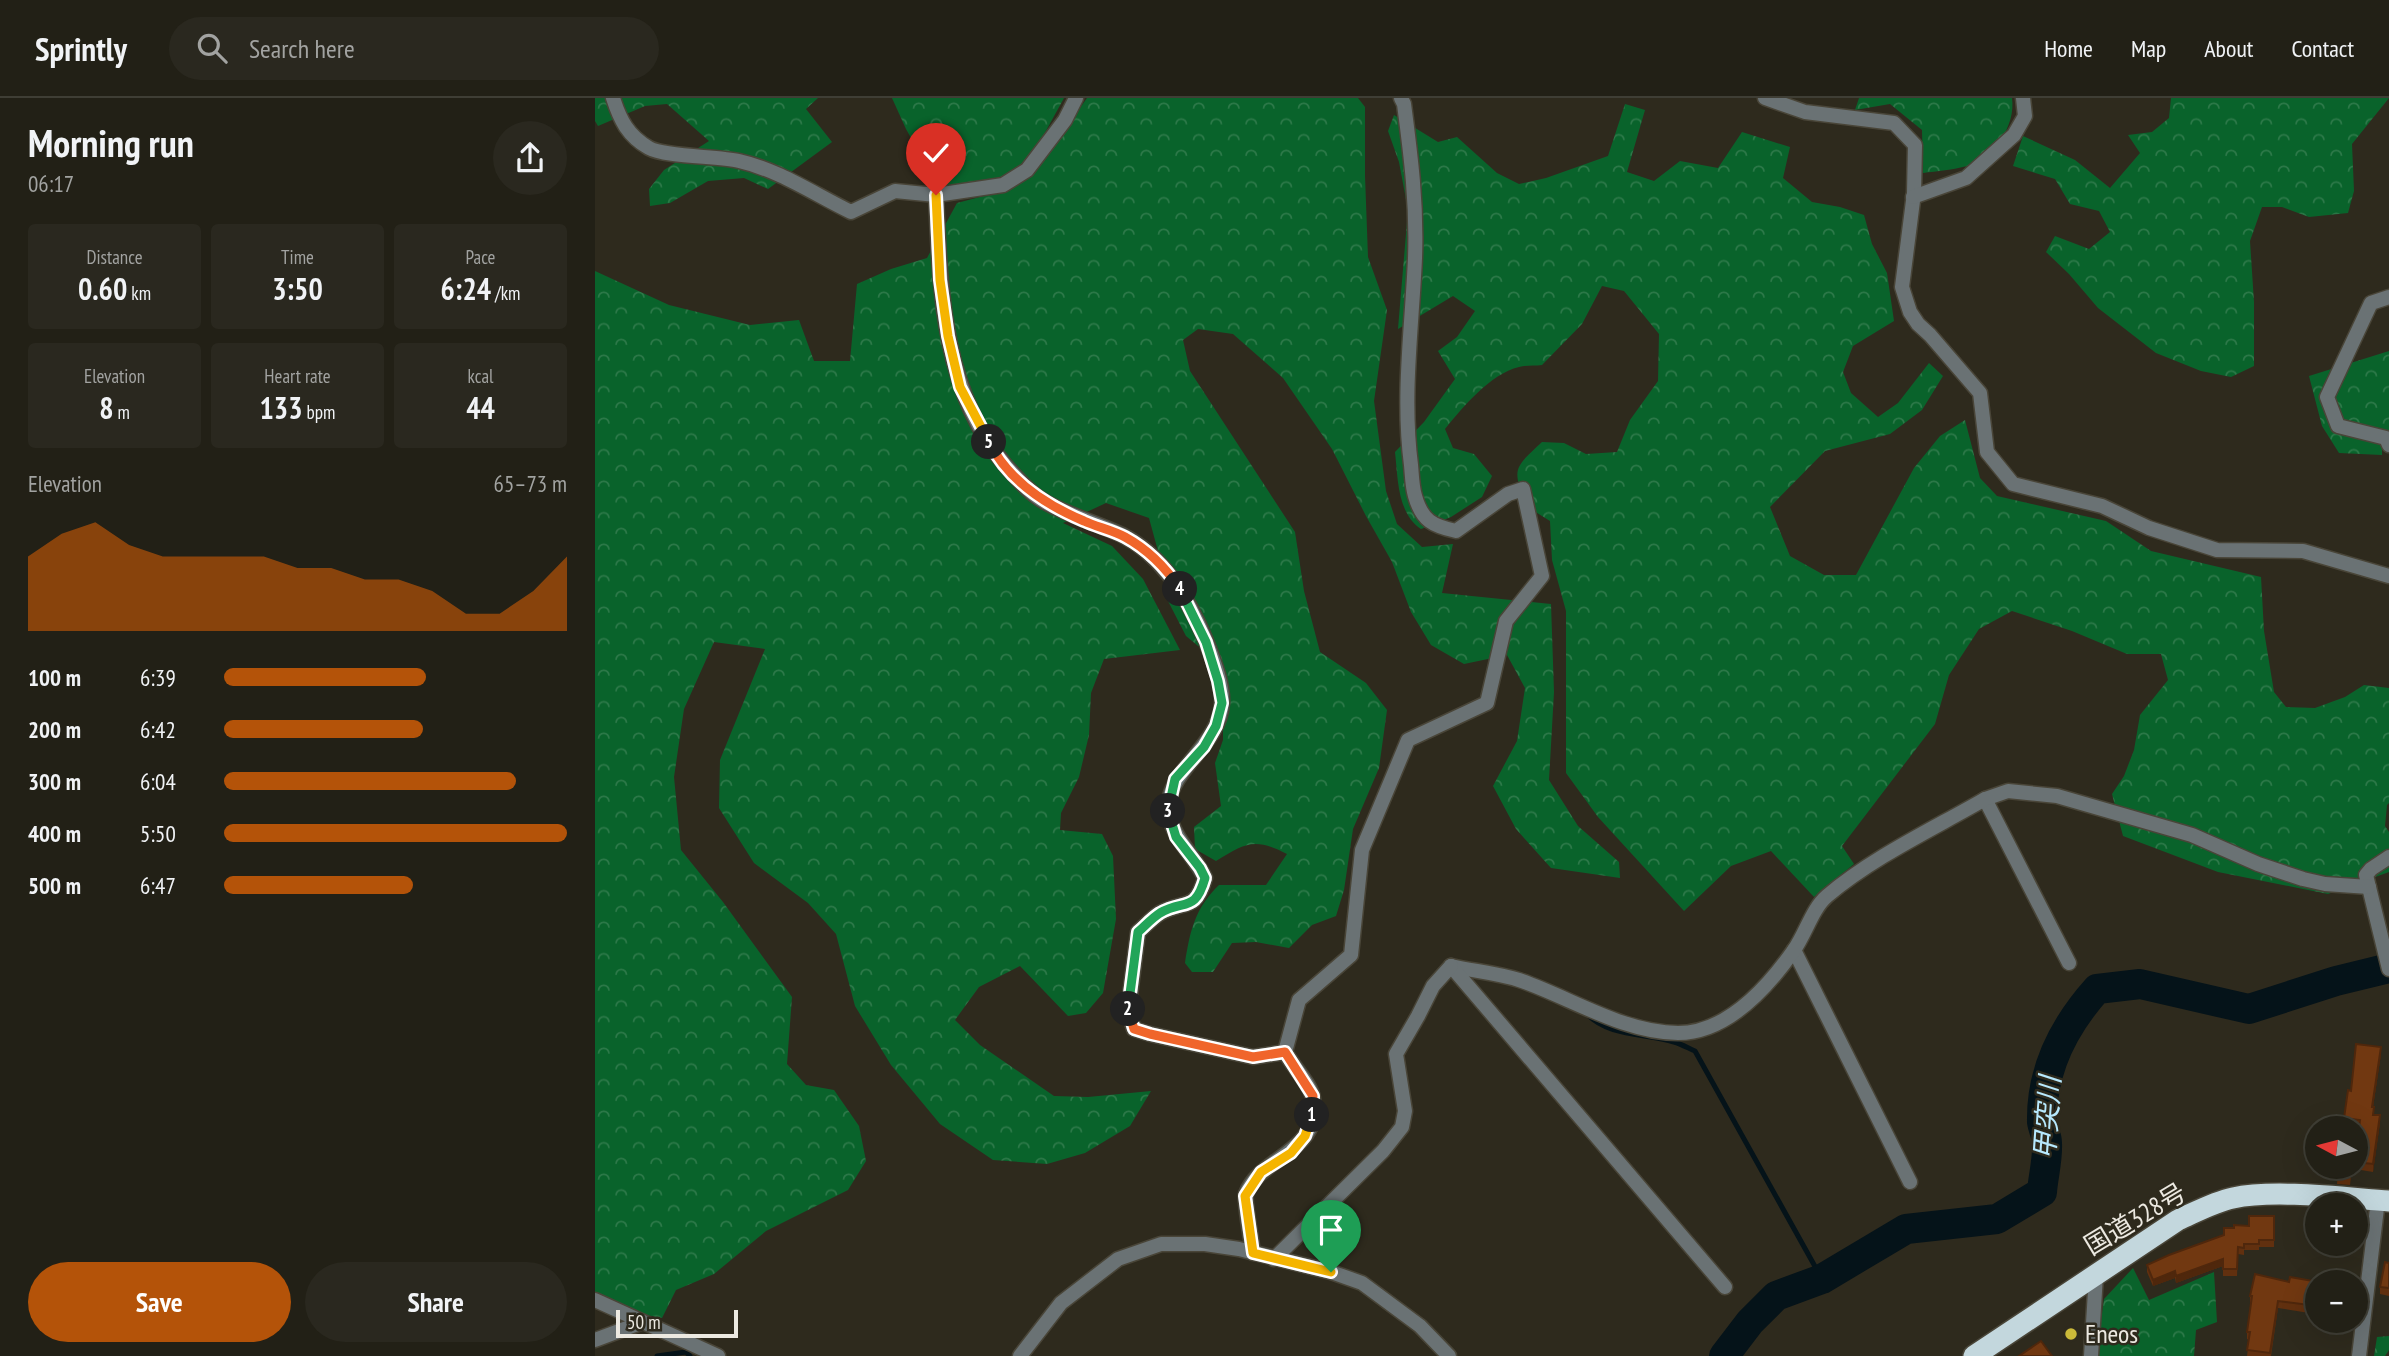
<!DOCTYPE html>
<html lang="en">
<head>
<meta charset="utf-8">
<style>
	body { margin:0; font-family:"PT Sans Narrow","Noto Sans JP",sans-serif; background:#2a281f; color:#f1f3f6; height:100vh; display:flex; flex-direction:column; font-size:26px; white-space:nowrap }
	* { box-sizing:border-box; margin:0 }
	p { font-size:23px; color:#a2a3a1 }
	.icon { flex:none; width:38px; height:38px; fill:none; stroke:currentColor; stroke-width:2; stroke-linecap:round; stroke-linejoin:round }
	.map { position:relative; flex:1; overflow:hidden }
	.side { display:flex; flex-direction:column; background:#222016; width:595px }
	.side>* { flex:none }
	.needle { width:46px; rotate:277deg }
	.controls { position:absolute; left:1710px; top:1018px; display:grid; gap:14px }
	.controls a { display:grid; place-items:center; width:63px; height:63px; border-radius:50%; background:#222016; box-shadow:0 7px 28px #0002,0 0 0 2px #3f3e35; font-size:35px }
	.scale { position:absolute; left:21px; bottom:18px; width:122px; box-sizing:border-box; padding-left:7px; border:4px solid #ece9e1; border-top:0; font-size:19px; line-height:24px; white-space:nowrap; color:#ece9e1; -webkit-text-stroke:5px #2e2a1d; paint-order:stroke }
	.pin { position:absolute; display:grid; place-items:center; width:60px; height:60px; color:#fff; margin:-72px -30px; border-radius:50% 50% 50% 0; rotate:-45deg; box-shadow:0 0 7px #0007 }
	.pin .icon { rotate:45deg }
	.km { position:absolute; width:35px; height:35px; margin:-18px; border-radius:50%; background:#222; color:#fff; font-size:19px; line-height:35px; text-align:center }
	.round { display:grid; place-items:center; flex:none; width:74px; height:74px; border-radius:37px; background:#2a281f }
	.summary { display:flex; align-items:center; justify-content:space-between; height:119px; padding:0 28px }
	h1 { font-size:38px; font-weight:800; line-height:52px }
	.figures { display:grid; grid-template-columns:repeat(3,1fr); gap:10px; height:119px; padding:7px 28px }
	.figures div { display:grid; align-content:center; border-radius:7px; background:#2a281f; text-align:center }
	.figures b { font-size:30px; font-weight:800 }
	.figures small { font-size:19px; font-weight:400 }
	.figures p { font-size:19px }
	.chart { height:196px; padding:14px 28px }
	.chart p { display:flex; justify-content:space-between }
	.chart svg { width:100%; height:126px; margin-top:7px; fill:#b45309; opacity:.7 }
	.cta { display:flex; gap:14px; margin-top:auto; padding:14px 28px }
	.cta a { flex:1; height:80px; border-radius:42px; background:#b45309; color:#fff; font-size:28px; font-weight:800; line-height:80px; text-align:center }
	.cta a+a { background:#2a281f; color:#f1f3f6 }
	ul { padding:0 28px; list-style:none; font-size:23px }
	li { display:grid; grid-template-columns:112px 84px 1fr; align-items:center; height:52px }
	li i { height:18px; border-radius:9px; background:#b45309 }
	header { display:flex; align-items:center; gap:42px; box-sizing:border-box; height:98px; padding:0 35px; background:#222016; border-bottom:2px solid #3f3e35 }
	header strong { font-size:33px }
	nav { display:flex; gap:38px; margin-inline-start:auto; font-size:24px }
	.search { width:490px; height:63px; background:#2a281f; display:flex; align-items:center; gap:18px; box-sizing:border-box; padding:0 24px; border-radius:38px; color:#a2a3a1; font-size:26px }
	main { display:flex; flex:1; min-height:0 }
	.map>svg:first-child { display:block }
	.forest { fill:url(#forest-crowns) }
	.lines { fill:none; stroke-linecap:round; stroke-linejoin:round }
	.stream { stroke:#051319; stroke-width:5 }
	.river { stroke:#051319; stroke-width:30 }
	.street-casing { stroke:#494538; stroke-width:17 }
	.highway-casing { stroke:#494538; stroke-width:24 }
	.street { stroke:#6a7274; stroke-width:14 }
	.highway { stroke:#c3d7dd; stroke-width:21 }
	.wall { fill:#61300f }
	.shaded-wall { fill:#4f270c }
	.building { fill:#713811; stroke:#4f270c; stroke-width:2 }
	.split-1-casing { stroke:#fff; stroke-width:14 }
	.split-2-casing { stroke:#fff; stroke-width:14 }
	.split-3-casing { stroke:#fff; stroke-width:14 }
	.split-4-casing { stroke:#fff; stroke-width:14 }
	.split-5-casing { stroke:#fff; stroke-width:14 }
	.split-6-casing { stroke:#fff; stroke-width:14 }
	.split-1 { stroke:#f5b400; stroke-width:9 }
	.split-2 { stroke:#f0652b; stroke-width:9 }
	.split-3 { stroke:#22a559; stroke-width:9 }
	.split-4 { stroke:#22a559; stroke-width:9 }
	.split-5 { stroke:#f0652b; stroke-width:9 }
	.split-6 { stroke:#f5b400; stroke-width:9 }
	.poi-dot { fill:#cbba39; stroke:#2e2a1d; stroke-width:2.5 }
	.labels { text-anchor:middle; stroke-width:5; stroke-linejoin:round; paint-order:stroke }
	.street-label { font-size:26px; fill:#ece9e1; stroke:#2e2a1d }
	.poi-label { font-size:26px; fill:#ece9e1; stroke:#2e2a1d; text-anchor:start }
	.water-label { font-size:28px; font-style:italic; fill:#b7e9fe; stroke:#2e2a1d }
</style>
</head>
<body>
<header>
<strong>Sprintly</strong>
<div class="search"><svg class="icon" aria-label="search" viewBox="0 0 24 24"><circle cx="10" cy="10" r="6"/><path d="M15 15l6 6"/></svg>Search here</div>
<nav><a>Home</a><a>Map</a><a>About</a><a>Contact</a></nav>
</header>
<main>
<section class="side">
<div class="summary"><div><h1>Morning run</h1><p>06:17</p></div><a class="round"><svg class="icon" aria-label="share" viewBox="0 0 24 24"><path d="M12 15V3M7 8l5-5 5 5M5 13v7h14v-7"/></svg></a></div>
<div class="figures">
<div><p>Distance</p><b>0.60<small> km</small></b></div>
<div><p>Time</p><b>3:50</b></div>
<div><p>Pace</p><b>6:24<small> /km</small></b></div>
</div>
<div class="figures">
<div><p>Elevation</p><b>8<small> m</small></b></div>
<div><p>Heart rate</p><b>133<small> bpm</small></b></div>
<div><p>kcal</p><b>44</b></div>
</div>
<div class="chart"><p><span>Elevation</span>65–73 m</p>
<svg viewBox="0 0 160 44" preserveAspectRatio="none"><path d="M0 44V18L10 10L20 6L30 14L40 18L50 18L60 18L70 18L80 22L90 22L100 26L110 26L120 30L130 38L140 38L150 30L160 18V44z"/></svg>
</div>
<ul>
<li><b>100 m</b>6:39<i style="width:59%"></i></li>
<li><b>200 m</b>6:42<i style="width:58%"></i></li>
<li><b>300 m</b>6:04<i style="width:85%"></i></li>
<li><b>400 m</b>5:50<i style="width:100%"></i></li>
<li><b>500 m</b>6:47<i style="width:55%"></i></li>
</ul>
<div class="cta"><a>Save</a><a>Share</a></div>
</section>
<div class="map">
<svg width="1794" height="1258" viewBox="0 0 1794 1258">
	<defs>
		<pattern id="forest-crowns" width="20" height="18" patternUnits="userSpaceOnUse" patternTransform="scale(1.75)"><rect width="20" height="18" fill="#09632b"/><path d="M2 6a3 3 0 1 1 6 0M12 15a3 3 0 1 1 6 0" fill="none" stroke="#2d7949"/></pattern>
	</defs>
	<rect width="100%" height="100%" fill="#2e2a1d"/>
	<g class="forest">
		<path d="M0,0h223l-12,11 26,33 -64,47 -24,-11 -36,3 -38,22 -20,3 -1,-17 15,-19 45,-29 -42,-37 -22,2 -47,20 -3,-5z"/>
		<path d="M297,0h172l-28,51 -25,29 -71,12 -34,-61z"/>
		<path d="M492,0h271l7,9v69l3,81 19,53 -13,91 12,90 11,33 25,23 31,-3 -11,49 109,11 3,88 -5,88 29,46 41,36 1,16 -69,-10 -35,-39 -23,-43 24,-45 8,-53 -18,-33 -43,9 -33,-19 -20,-33 -19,-50 -26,-46 -34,-67 -49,-71 -50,-44 -35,-5 -15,11 7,31 105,161 9,59 16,61 46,31 21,27 -8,58 -26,61 -9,61 -8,26 -24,9 -23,23 -33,-6 -24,1 -19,29h-21l-7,-9c5,-32 10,-55 34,-78h47l21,-31c-32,-17 -42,-11 -71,7l-21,-12 -1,-22 27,-21 -6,-43 8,-23v-29l-8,-51 -29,-24 -18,-35 -7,-39 -12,-44 -43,-15 -43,20 49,23 31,33 37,71 -76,9 -13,34 -2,42 -10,42 -18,36 -1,17 42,4 11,22 3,63 -13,74 -17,20 -18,3 -48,-50 -41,21 -24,33 25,25 74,51 34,1 63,-6 -21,35 -45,27 -38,11 -54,-4 -53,-36 -49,-59 -36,-59 -19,-72 -28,-31 -54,-40 -35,-55 1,-48 45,-111 -51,-7 -30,67 -10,68 7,73 42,52 69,95 -5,67 19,21 28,5 25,36 7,35 -18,29 -82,41 -52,43 -38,16 -14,28 -67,-13v-1034l74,34 81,20 49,-5 15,41h36l7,-77 34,-15 36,-11 30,-55 38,-10 38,-18z"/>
		<path d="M1264,0h153c4,28 -18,59 -45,68 -14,4 -30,5 -44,7l-1,-43 -32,-26 -35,6z"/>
		<path d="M1576,0h218l-37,46 2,47 -6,22 -39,4 -27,-10h-20l-12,34 4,61v64l-23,11 -30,-6 -45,-18 -58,-45 -29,-34 -23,-22 9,-16 34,13 21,-17 -11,-21 -29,-7 -15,-25 -42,-13 10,-30 52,24 35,28 30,-35 -12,-18 24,-3 17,-14z"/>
		<path d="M1030,6l20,6 -18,62 27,9 26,-20 38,7 24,-36 48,15 -7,31 29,24 28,5 24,8 8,29 15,29 7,48 -41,25 -10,26 8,21 27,24 20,-14 31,-40 14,13 -21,34 -32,24 -65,17 -55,56 20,49 34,19h32l58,-107 26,-32 25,-16 15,58 17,18 109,25 45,30 110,26 3,54 10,61 12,15 29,1 30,-11 19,-12 25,3v115l-2,2 -2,21 4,6v40l-61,22 -110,-22 -95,-36 -11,-42 12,-18 10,-26 6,-35 28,-35 -7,-26h-34l-55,-23 -60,-20 -33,18 -30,46 -14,49 -93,122 12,18 -40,33 -43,-46 -40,15 -47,45 -86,-94 -32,-44v-162l-14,-51 -2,-39 -24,-15c-13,-38 -14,-36 16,-64l22,1 22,11 31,-2 13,-32 28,-39 1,-47 -35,-43 -22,-5 -20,38 -40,41c-8,1 -16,0 -23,2 -29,7 -56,40 -74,62l8,19 21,6 18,22 -10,21 -31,20 -30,12c-24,-16 -23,-51 -26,-77l29,-30 31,-43 -17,-28 19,-14 18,-26 -22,-15 -55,33 10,-119 -9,-48 -11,-31 6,-16 44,27 19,-5 40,36 22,11 27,-6 62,-22z"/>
		<path d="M1794,253v84l-7,-1v21l-43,-2 -17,-27 -13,-50z"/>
		<path d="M1538,1170l16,32 65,-28 3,50 -21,8 -2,26h-98l8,-57z"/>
		<path d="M1794,1238v14l-4,6h-11l3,-19z"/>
	</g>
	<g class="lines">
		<g class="stream">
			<path d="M992,916c22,23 58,19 87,28 7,2 14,6 21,9l127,228"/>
			<path d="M62,1258l29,-4 4,4"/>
		</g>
		<path class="river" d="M1129,1258l26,-34 26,-26 46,-17 84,-50 91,-10 45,-27c1,-15 6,-33 5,-49 0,-7 -4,-14 -5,-21 -1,-52 21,-95 55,-133l43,-5 109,25 87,-28 53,-13"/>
		<g class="street-casing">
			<g id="street">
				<path d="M18,0c7,22 15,38 36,50 16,9 69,8 90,13 40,9 75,33 112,51l44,-21 41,4 67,-10 24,-15 38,-50 11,-22"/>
				<path d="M1170,0l40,14 89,11 21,22 -1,48 -12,94 8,25 8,12 12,11 50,58 7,59 26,32 89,22 47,22 68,22 86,1 86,25"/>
				<path d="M341,97c4,93 6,196 70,271 11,12 24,28 39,36 25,14 52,21 77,33 42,21 67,65 84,106 7,18 17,42 16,62 -2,44 -60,70 -53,111 5,26 25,41 36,64 -10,35 -20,21 -45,35 -8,5 -15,13 -22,19l-10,79 6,18 16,5 103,23 32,-5c7,13 26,33 28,46 10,54 -53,58 -67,96 -2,9 6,48 7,59"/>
				<path d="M1318,99l53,-19 48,-43 11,-19 -2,-18"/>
				<path d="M1794,199l-18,6 -44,94 11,29 48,12 3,7"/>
				<path d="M1390,701l84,164"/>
				<path d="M1794,759l-18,12 -5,6 23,94"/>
				<path d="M1199,852l116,232"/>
				<path d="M856,868c22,5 46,7 68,14 50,17 105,53 159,53 49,0 90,-46 116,-83 12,-17 18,-41 33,-54 46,-39 106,-67 158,-97l23,-8 49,5 135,39 66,29 45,15 22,5 44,3"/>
				<path d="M856,868l274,321"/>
				<path d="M690,954l14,-52 52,-45 11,-105 46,-110 79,-37 19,-82 36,-45 -19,-87 -15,5 -52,37c-23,-5 -34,-10 -41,-35 -3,-10 -3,-21 -4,-31 -9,-69 1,-138 4,-207 2,-54 -4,-101 -11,-154l-3,-6"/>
				<path d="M679,1161l109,-108 19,-24 3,-16 -9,-57 22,-38 15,-30 18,-20"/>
				<path d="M0,1202l123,56"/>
				<path d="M0,1242l48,-18"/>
				<path d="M425,1258l41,-53 57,-44 43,-15h44l34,5 92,23 31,11 58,43 29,30"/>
				<path d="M1496,1258l5,-81"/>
				<path d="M1764,1258l19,-156"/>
			</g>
		</g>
		<g class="highway-casing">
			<path id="highway" d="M1379,1258l204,-136c18,-8 36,-18 55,-22 41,-9 113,0 156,3"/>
		</g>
		<use href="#street" class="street"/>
		<use href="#highway" class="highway"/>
	</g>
	<g class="wall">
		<path d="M1786,956l-8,53 1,8 6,8 -7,49 -18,-3 4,-41 -15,-2v-8z"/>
		<path d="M1743,1069h14l-2,18 -13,-1z"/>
		<path d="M1760,1114l2,5 6,8 -1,14 -7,-1z"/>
		<path d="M1679,1118v31h-15v3h-15v5l-6,-1 -1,22h-14v-10l-47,17 -1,-5 -22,8 -6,-14v-7l77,-30 10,-7 15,-2z"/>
		<path d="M1736,1146h23v6l-23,-2z"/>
		<path d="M1794,1165v33l-9,-2v-7z"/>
		<path d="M1718,1190l-4,25 -31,-5 -7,48h-24l2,-16 -2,-1v-7l4,-28 -1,-1v-7z"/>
	</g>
	<g class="shaded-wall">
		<path d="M1786,949v7l-9,60v-7z"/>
		<path d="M1785,1017v8l-7,49v-8z"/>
		<path d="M1628,1161v7l-47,17v-7z"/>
		<path d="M1580,1173v7l-22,8v-6z"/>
		<path d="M1683,1203v7l-8,48z"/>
	</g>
	<g class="building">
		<path d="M1761,946l25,3 -9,60h2l-1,8h7l-7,49 -18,-2 5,-42 -16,-2 4,-28 3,1z"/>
		<path d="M1743,1069h13l-1,10 -13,-1z"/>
		<path d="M1760,1114h2v5l6,1 -1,14 -7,-1z"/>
		<path d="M1654,1118h25v24h-15v4h-15v4l-6,-1 -1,22h-14v-10l-47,17 -1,-5 -22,9 -6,-15 22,-10 55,-20v-7h10v-3l15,1z"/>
		<path d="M1790,1164l4,1v25l-9,-1z"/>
		<path d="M1660,1176l34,8 1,-5 23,4 -4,24 -31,-4 -8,52 -23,-3 3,-18h-3l5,-36h-2z"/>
		<path d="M1446,1243l11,15h-33z"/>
	</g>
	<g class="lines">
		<g class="split-1-casing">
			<path id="split-1" d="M717,1017l-7,21 -14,17 -30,19 -16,24 8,57 78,19"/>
		</g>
		<g class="split-2-casing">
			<path id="split-2" d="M533,911l6,20 16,5 103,23 32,-5 28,44 -1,19"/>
		</g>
		<g class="split-3-casing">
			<path id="split-3" d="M533,911l10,-77c7,-6 14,-14 22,-19 25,-14 35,0 45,-35l-5,-10 -24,-31 -8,-26"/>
		</g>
		<g class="split-4-casing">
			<path id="split-4" d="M573,713l7,-32 29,-32 12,-21 6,-23 -4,-22 -12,-39 -26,-53"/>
		</g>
		<g class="split-5-casing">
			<path id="split-5" d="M394,344c19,38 57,63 95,79 13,6 28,9 41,16 22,12 41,31 55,52"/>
		</g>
		<g class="split-6-casing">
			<path id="split-6" d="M341,97l4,85 8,56 12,51 29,55"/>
		</g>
		<use href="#split-1" class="split-1"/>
		<use href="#split-2" class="split-2"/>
		<use href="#split-3" class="split-3"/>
		<use href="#split-4" class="split-4"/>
		<use href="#split-5" class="split-5"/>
		<use href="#split-6" class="split-6"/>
	</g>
	<circle class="poi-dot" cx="1476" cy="1236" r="7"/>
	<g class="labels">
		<g class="street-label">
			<text transform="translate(1540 1121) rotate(-31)" y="9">国道328号</text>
		</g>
		<g class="poi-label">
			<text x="1490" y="1245">Eneos</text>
		</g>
		<g class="water-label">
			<text transform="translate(1452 1020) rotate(-86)" y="10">甲突川</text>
		</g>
	</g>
</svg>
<div class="controls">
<a><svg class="needle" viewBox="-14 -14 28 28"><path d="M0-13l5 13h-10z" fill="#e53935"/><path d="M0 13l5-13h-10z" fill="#a2a3a1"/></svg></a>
<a>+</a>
<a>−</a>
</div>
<div class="scale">50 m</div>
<div class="pin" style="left:736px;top:1174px;background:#1e9e55"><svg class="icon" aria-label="arrive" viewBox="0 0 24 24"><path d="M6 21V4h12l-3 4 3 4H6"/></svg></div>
<div class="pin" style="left:341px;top:97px;background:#d93025"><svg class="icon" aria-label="check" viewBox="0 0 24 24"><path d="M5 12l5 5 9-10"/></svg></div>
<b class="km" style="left:717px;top:1017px">1</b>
<b class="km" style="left:533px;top:911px">2</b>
<b class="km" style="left:573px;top:713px">3</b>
<b class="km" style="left:585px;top:491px">4</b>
<b class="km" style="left:394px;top:344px">5</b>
</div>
</main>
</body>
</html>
